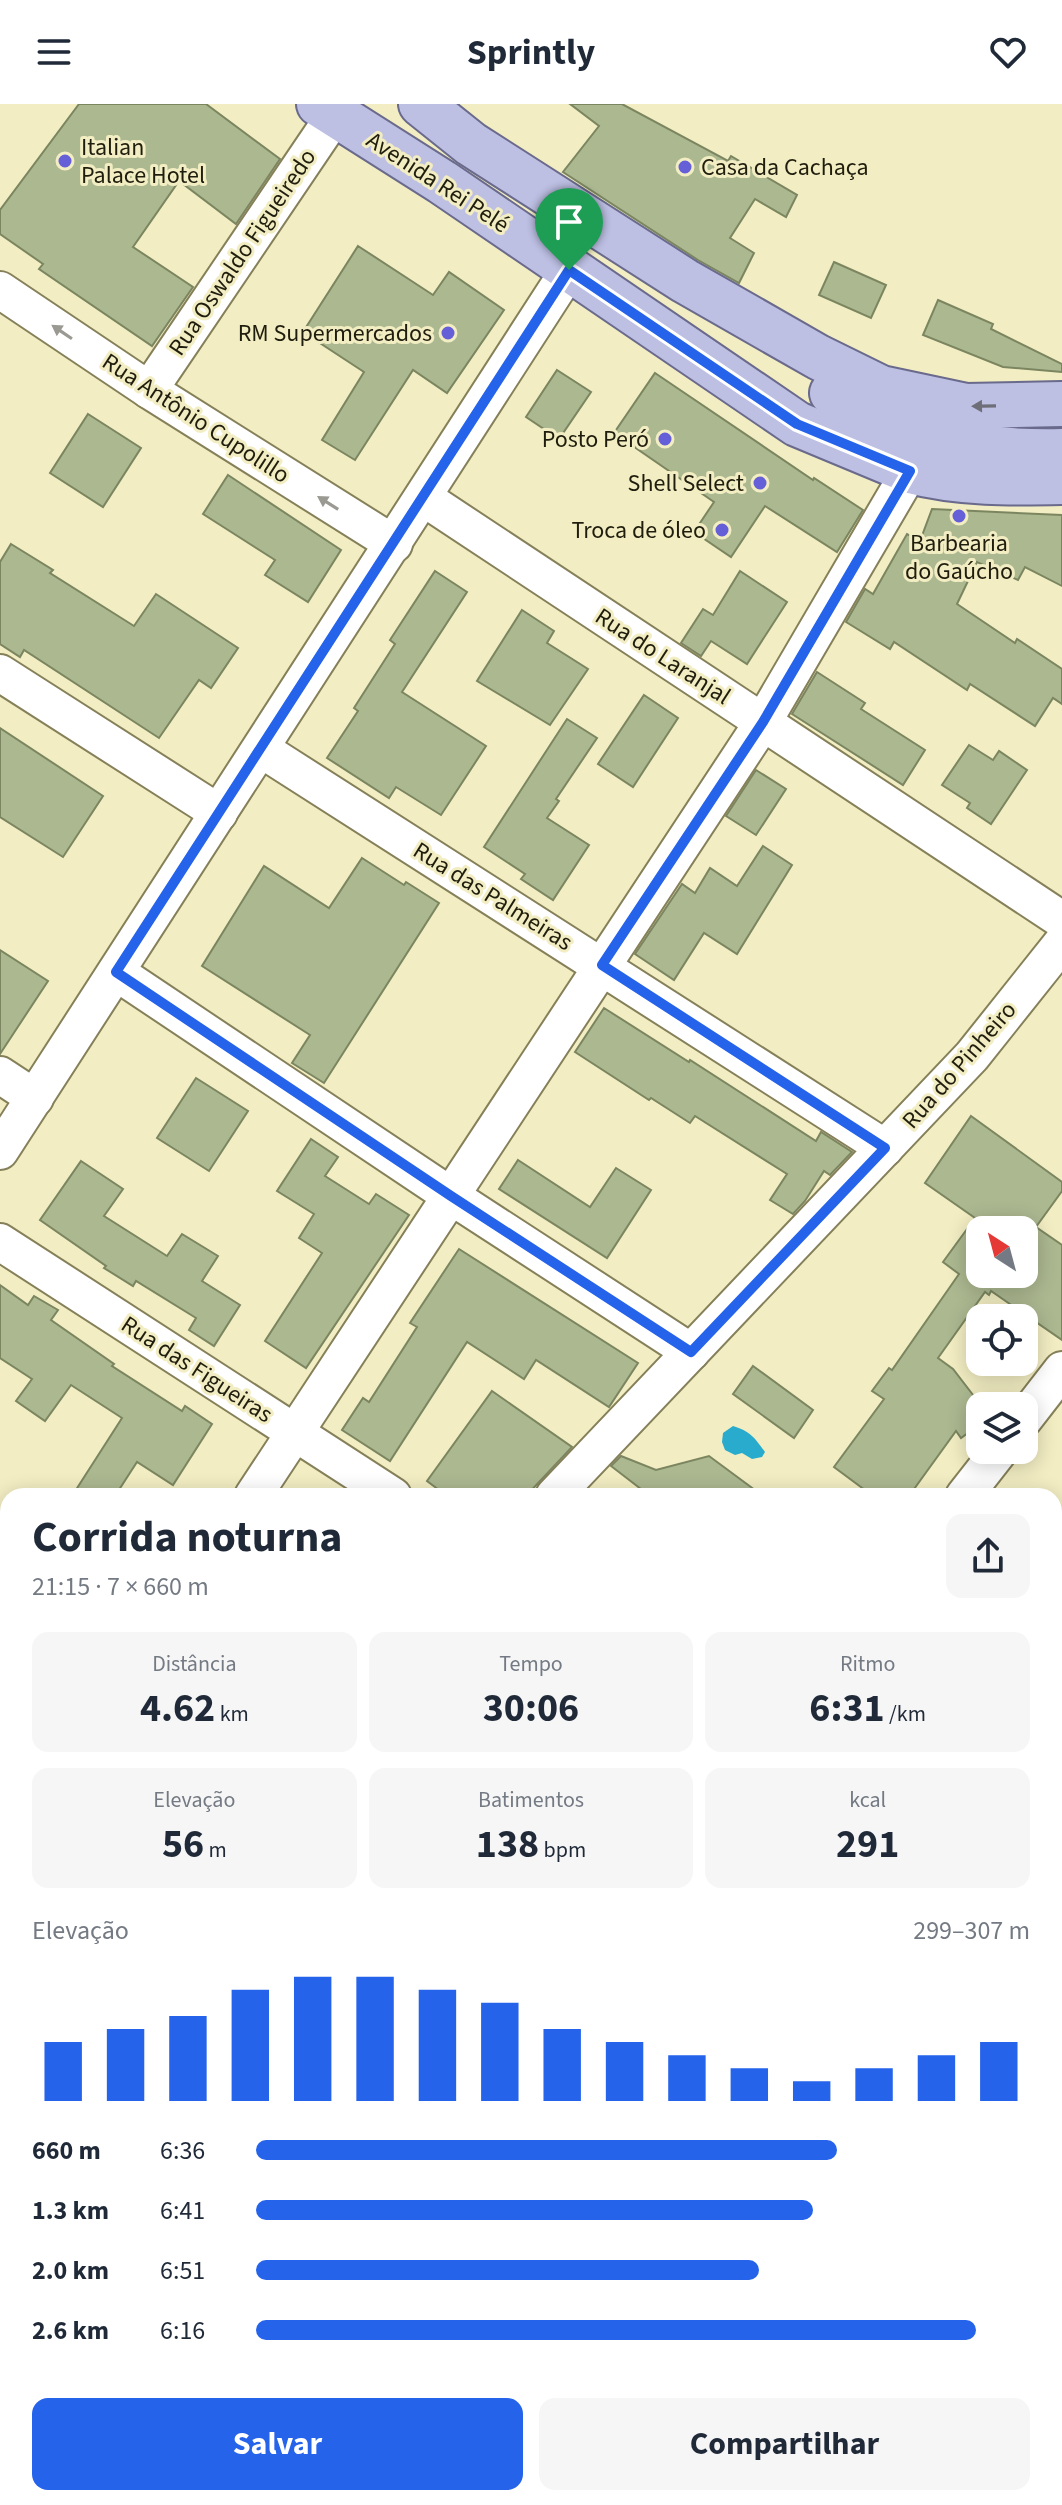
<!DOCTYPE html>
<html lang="pt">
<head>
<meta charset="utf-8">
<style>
	body { margin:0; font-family:"Source Sans 3",sans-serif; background:#f6f6f7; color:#1f2937; height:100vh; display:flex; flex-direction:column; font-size:30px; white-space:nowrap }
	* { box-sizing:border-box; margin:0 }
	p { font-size:26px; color:#747a83 }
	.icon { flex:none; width:44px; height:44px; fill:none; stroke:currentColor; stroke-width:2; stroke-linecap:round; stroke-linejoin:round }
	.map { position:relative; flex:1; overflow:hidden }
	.details { position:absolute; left:0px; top:1384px; width:1062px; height:1018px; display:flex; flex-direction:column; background:#fff; border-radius:24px 24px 0 0; box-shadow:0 4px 20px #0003 }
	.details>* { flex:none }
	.needle { width:52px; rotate:324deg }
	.buttons { position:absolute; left:966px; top:1112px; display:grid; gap:16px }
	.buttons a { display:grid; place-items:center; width:72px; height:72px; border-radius:16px; background:#fff; box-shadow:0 4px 20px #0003; font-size:40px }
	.pin { position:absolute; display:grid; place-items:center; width:68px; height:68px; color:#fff; margin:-82px -34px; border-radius:50% 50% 50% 0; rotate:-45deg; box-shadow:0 0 8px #0007 }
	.pin .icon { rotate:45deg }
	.round { display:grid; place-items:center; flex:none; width:84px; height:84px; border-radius:16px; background:#f6f6f7 }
	.head { display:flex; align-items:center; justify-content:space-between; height:136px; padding:0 32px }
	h1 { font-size:44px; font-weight:700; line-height:60px }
	.figures { display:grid; grid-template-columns:repeat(3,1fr); gap:12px; height:136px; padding:8px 32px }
	.figures div { display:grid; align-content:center; border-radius:16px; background:#f6f6f7; text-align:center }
	.figures b { font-size:40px; font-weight:700 }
	.figures small { font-size:22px; font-weight:400 }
	.figures p { font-size:22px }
	.chart { height:224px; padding:16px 32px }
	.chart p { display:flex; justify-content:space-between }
	.chart svg { width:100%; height:144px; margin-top:8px; stroke:#2563eb; stroke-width:6 }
	.primary-button { display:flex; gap:16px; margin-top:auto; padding:16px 32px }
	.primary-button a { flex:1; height:92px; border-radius:16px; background:#2563eb; color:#fff; font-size:32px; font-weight:700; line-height:92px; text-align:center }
	.primary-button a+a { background:#f6f6f7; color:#1f2937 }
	ul { padding:0 32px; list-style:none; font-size:26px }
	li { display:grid; grid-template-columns:128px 96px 1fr; align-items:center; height:60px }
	li i { height:20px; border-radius:10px; background:#2563eb }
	header { display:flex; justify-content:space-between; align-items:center; height:104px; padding:0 32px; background:#fff; font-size:36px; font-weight:700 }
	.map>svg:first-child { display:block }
	.green { fill:#eadf90 }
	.water { fill:#29abce }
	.building { fill:#acb890; stroke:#7b8660; stroke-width:2; fill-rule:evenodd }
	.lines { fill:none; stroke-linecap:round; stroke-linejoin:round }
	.minor-casing { stroke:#858059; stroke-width:40 }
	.major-casing { stroke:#696a8c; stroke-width:48 }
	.minor { stroke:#fff; stroke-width:36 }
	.major { stroke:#bdbfe3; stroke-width:44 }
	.oneway { fill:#9a9992 }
	.oneway2 { fill:#6e6e78 }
	.route-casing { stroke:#fff; stroke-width:16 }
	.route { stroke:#2563eb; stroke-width:10 }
	.poi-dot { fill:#655fd8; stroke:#f2edc2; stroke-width:3 }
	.labels { text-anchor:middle; stroke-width:6; stroke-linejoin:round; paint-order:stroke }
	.poi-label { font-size:24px; fill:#1f1d0d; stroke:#f2edc2; text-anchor:end }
	.street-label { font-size:24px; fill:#1f1d0d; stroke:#f2edc2 }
</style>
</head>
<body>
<header><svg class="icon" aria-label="menu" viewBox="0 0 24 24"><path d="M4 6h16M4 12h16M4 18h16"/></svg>Sprintly<svg class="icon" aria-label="heart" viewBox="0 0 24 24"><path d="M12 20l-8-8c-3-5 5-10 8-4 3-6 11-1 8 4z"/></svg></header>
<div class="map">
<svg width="1062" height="2401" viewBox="0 0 1062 2401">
	<rect width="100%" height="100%" fill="#f2edc2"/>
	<path class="green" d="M0,2341l8,4v49h105l15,7h-128z"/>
	<path class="water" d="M733,1322c17,5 22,12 32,26l-3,5 -10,2 -10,-6 -7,2 -10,-5 -3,-8 1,-9z"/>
	<g class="building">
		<path d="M79,0h127l74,55 -44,65 -57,-43 -46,66 60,40 -41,59 -113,-77 4,-5 -43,-30v-24z"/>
		<path d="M570,0h52l106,57 3,-5 66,39 -11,22 -31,-18 -25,39 24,15 -15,30 -41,-23 -135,-88 36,-46z"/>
		<path d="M358,142l75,49 16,-23 55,38 -57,83 -34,-23 -58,90 -33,-20 42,-68 -61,-40z"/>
		<path d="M834,158l52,23 -15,33 -52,-23z"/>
		<path d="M938,196l55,24 -2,5 71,35v8l-59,-5 -80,-32z"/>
		<path d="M557,266l34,22 -32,47 -33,-22z"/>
		<path d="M655,269l158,107 1,-2 49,32 -26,42 -72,-46 -34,51 -37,-25 20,-30 -100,-69z"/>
		<path d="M88,310l53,34 -38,59 -53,-34z"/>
		<path d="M228,371l113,75 -33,52 -43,-27 10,-15 -72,-46z"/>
		<path d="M932,405l130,6v71l-37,-19 -7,13 -41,-18 -20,42 58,39 2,-4 45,30v35l-9,-6 -18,28 -65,-42 -3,6 -73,-48 -4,7 -44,-27 19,-33 8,5 34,-60 13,7z"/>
		<path d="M11,440l42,26 -3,3 84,53 22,-32 82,54 -27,40 -12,-8 -40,58 -135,-88 -4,7 -20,-13v-82z"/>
		<path d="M435,467l32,21 -65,100 84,54 -45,69 -45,-28 -7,11 -62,-40 31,-47 -4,-3 41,-64 -5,-4z"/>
		<path d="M740,467l47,31 -40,62 -36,-23 -10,15 -20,-13 22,-34 10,6z"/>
		<path d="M522,506l32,21 -7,12 41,26 -38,56 -73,-44z"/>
		<path d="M817,568l48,31 -4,6 64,41 -22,35 -111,-71z"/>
		<path d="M644,591l34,23 -45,69 -35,-23z"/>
		<path d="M567,615l30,19 -41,61 3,2 -12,17 42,27 -36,55 -32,-21 4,-5 -41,-27z"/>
		<path d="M0,624l103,68 -40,61 -63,-40z"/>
		<path d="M969,641l24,15 6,-9 28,19 -36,54 -24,-16 3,-5 -28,-18z"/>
		<path d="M756,666l30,19 -30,46 -30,-19z"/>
		<path d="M763,742l29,19 -55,89 -33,-21 -30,47 -39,-26 47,-70 13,9 15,-25 27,18z"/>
		<path d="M362,754l42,27 2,-3 33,21 -115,180 -32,-20 18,-28 -108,-69 62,-100 65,42z"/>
		<path d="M0,846l48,31 -48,73z"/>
		<path d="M604,904l85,54 1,-2 126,81 5,-9 31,20 -22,23 -6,-4 -19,30 -12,13 -23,-14 17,-26 -92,-58 -5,7 -39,-25 -2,2 -74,-48z"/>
		<path d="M196,974l52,33 -39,60 -52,-33z"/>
		<path d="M971,1012l91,66v9l-26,36 26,18v95l-71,-49 -2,4 -4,-3 -47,66 15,11 27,35v20l-19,14 -5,-7 -47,65h-36l-39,-29 50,-68 -12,-8 17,-23 3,2 67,-96 -16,-12 32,-44 -50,-35zM980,1126h44v44h-44z"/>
		<path d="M311,1035l27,18 -13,19 44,28 7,-10 33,21 -103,153 -41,-27 57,-88 -23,-15 15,-24 -37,-23z"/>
		<path d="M518,1056l72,47 26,-39 35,22 -44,68 -108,-69z"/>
		<path d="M81,1057l42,28 -19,27 63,40 15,-22 36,22 -16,25 38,24 -26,41 -25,-16 7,-12 -60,-37 -3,5 -29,-18 2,-2 -66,-46z"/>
		<path d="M459,1145l179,114 -29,44 -73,-47 -12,19 -57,-37 -77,119 -48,-31 21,-32 6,4 48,-75 -7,-4z"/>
		<path d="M0,1181l28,20 6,-9 24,14 -7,10 63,44 -2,2 70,45 3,-5 27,18 -39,61 -36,-23 -22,34h-43l50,-78 -51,-33 -26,36 -29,-20 16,-22 -32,-21z"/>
		<path d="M753,1262l60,44 -19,28 -61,-44z"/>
		<path d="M492,1287l80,56 -46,49h-79l-20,-15z"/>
		<path d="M621,1352l35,14 53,-14 54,40h-113l-39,-30z"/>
	</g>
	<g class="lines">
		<g class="minor-casing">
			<g id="minor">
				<path d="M0,186l149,100 245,154"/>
				<path d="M149,286l186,-275"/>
				<path d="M424,394l638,422"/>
				<path d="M0,569l219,140"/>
				<path d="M261,645l624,399"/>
				<path d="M116,868l335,224 240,156"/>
				<path d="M0,971l35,23"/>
				<path d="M0,1047l569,-881"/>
				<path d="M0,1138l393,254"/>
				<path d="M1024,1315l38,-49"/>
				<path d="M253,1392l510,-774 147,-251"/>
				<path d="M554,1392l418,-440 90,-113"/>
				<path d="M964,1392l36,-46"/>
				<path d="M0,1477l8,5"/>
				<path d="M1054,1758l8,3"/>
				<path d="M0,1777l8,-12"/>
				<path d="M0,1809l8,5"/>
				<path d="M1054,1949l8,-19"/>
				<path d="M0,2187l8,-20"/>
				<path d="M798,2394l17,7"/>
				<path d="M162,2396l1,-2"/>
				<path d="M511,2401l3,-7"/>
				<path d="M861,2401l3,-7"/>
			</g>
		</g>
		<g class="major-casing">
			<g id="major">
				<path d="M319,0l123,78 355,242 113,47c50,13 101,12 152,11"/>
				<path d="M421,0l50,40 214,137 133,76 63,31 85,18 96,-2"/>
				<path d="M832,289c66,47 151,60 230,58"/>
			</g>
		</g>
		<use href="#minor" class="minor"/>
		<use href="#major" class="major"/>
	</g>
	<defs><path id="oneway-solid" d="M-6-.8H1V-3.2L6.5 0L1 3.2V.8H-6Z" transform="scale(2)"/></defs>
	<g class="oneway">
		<use href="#oneway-solid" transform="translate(62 228) rotate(-146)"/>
		<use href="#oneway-solid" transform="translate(328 399) rotate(-148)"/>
	</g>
	<use class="oneway2" href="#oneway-solid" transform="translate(984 302) rotate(179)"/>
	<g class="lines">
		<g class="route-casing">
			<path id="route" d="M569,166l228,154 113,47 -147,251 -161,243 283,183 -194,204 -240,-156 -335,-224z"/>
		</g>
		<use href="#route" class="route"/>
	</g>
	<g class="poi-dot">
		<circle cx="65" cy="57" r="8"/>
		<circle cx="685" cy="63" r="8"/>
		<circle cx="448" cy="229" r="8"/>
		<circle cx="665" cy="335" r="8"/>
		<circle cx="760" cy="379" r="8"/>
		<circle cx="959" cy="412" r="8"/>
		<circle cx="722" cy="426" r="8"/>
	</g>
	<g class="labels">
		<g class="poi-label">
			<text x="81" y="51" text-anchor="start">Italian<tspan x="81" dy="28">Palace Hotel</tspan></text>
			<text x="701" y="71" text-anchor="start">Casa da Cachaça</text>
			<text x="432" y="237">RM Supermercados</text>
			<text x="649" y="343">Posto Peró</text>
			<text x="744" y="387">Shell Select</text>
			<text x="706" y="434">Troca de óleo</text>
			<text x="959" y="447" text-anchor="middle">Barbearia<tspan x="959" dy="28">do Gaúcho</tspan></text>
		</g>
		<g class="street-label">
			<text transform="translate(438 78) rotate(33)" y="8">Avenida Rei Pelé</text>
			<text transform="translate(242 148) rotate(-56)" y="8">Rua Oswaldo Figueiredo</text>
			<text transform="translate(196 314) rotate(33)" y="8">Rua Antônio Cupolillo</text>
			<text transform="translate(663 552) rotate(33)" y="8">Rua do Laranjal</text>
			<text transform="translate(493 792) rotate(32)" y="8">Rua das Palmeiras</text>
			<text transform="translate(959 961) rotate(-49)" y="8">Rua do Pinheiro</text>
			<text transform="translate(197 1265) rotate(33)" y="8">Rua das Figueiras</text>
		</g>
	</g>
</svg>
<div class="buttons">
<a><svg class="needle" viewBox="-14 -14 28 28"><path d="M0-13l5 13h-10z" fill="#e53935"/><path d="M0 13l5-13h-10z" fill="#747a83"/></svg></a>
<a><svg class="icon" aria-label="locate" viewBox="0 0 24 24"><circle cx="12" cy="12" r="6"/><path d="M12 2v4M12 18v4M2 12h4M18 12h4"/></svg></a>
<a><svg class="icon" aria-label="layers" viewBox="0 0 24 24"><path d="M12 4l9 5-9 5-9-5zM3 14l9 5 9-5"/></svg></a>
</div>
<div class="pin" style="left:569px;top:166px;background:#1e9e55"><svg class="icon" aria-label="arrive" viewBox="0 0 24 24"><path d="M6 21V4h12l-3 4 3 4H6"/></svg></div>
<section class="details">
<div class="head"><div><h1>Corrida noturna</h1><p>21:15 · 7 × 660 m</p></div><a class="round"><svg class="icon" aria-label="share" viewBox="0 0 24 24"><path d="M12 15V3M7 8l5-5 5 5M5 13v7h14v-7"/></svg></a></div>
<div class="figures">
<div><p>Distância</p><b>4.62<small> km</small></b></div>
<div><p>Tempo</p><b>30:06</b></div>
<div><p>Ritmo</p><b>6:31<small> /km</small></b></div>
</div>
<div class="figures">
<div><p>Elevação</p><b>56<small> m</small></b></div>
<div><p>Batimentos</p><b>138<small> bpm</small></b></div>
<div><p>kcal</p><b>291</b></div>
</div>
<div class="chart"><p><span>Elevação</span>299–307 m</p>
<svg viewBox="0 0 160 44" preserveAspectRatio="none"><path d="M5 44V26M15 44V22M25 44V18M35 44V10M45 44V6M55 44V6M65 44V10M75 44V14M85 44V22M95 44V26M105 44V30M115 44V34M125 44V38M135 44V34M145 44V30M155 44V26"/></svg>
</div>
<ul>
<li><b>660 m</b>6:36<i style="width:75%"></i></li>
<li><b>1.3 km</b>6:41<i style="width:72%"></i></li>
<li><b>2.0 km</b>6:51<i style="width:65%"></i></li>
<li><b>2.6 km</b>6:16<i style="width:93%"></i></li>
</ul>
<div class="primary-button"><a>Salvar</a><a>Compartilhar</a></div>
</section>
</div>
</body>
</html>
